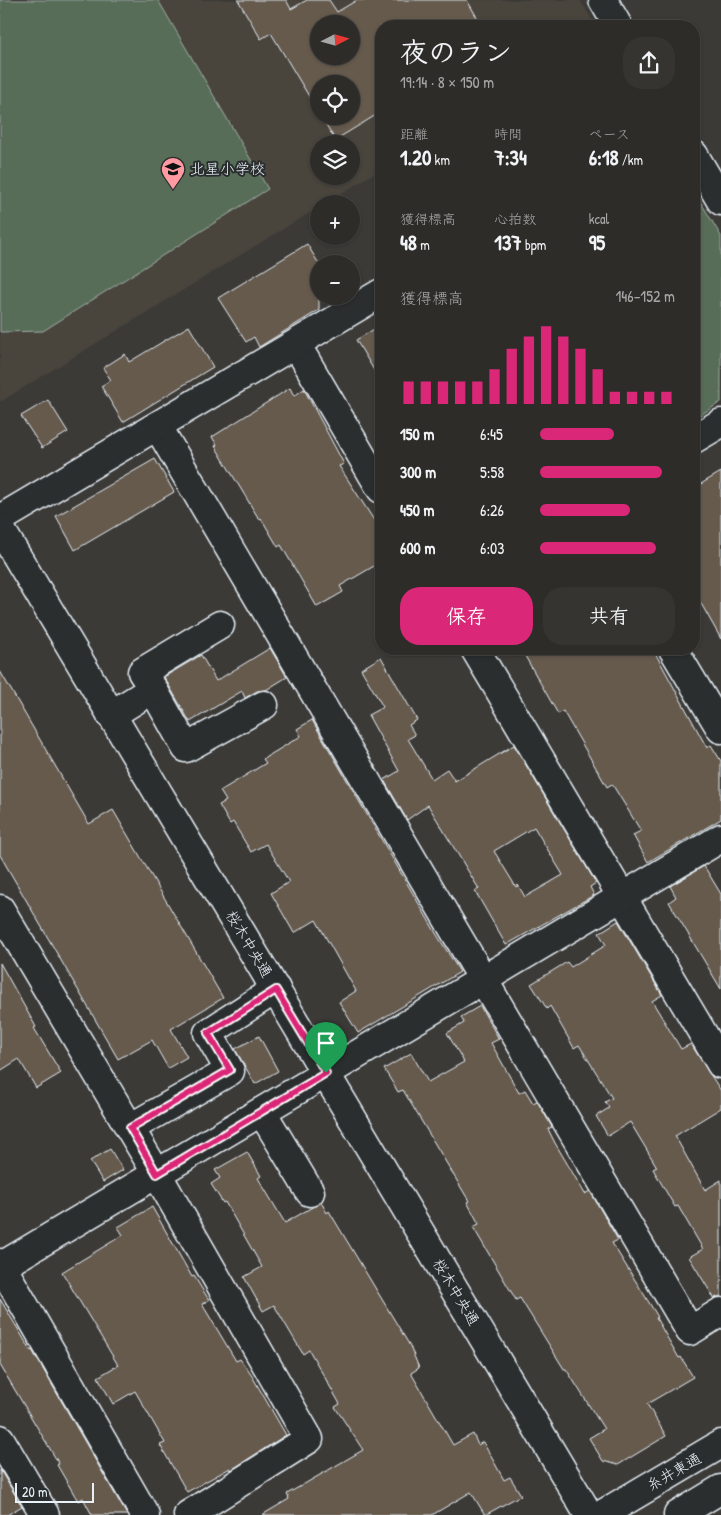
<!DOCTYPE html>
<html lang="ja">
<head>
<meta charset="utf-8">
<style>
	body { margin:0; font-family:"Patrick Hand","Klee One",sans-serif; background:#353431; color:#f1f3f6; height:100vh; display:flex; flex-direction:column; font-size:19px; white-space:nowrap }
	* { box-sizing:border-box; margin:0 }
	p { font-size:16px; color:#a7a7a8 }
	.icon { flex:none; width:28px; height:28px; fill:none; stroke:currentColor; stroke-width:2; stroke-linecap:round; stroke-linejoin:round }
	.map { position:relative; flex:1; overflow:hidden }
	.side { position:absolute; left:375px; top:20px; width:325px; height:635px; display:flex; flex-direction:column; background:#2d2c29; border-radius:20px; box-shadow:0 1px 4px #0004,0 0 0 1px #484846 }
	.side>* { flex:none }
	.needle { width:32px; rotate:84deg }
	.controls { position:absolute; left:310px; top:15px; display:grid; gap:10px }
	.controls a { display:grid; place-items:center; width:50px; height:50px; border-radius:50%; background:#2d2c29; box-shadow:0 1px 4px #0004,0 0 0 1px #484846; font-size:25px }
	.scale { position:absolute; left:15px; bottom:12px; width:79px; box-sizing:border-box; padding-left:5px; border:2px solid #e8f1f8; border-top:0; font-size:14px; line-height:18px; white-space:nowrap; color:#e8f1f8; -webkit-text-stroke:4px #2a2d2e; paint-order:stroke }
	.pin { position:absolute; display:grid; place-items:center; width:42px; height:42px; color:#fff; margin:-51px -21px; border-radius:50% 50% 50% 0; rotate:-45deg; box-shadow:0 0 5px #0007 }
	.pin .icon { rotate:45deg }
	.round { display:grid; place-items:center; flex:none; width:52px; height:52px; border-radius:20px; background:#353431 }
	.summary { display:flex; align-items:center; justify-content:space-between; height:85px; padding:0 25px }
	h1 { font-size:28px; font-weight:700; line-height:38px }
	.figures { display:grid; grid-template-columns:repeat(3,1fr); gap:8px; height:85px; padding:5px 25px }
	.figures div { display:grid; align-content:center }
	.figures b { font-size:21px; font-weight:700 }
	.figures small { font-size:14px; font-weight:400 }
	.figures p { font-size:14px }
	.chart { height:140px; padding:10px 25px }
	.chart p { display:flex; justify-content:space-between }
	.chart svg { width:100%; height:90px; margin-top:5px; stroke:#db2777; stroke-width:6 }
	.cta { display:flex; gap:10px; margin-top:auto; padding:10px 25px }
	.cta a { flex:1; height:58px; border-radius:20px; background:#db2777; color:#fff; font-size:20px; font-weight:700; line-height:58px; text-align:center }
	.cta a+a { background:#353431; color:#f1f3f6 }
	ul { padding:0 25px; list-style:none; font-size:16px }
	li { display:grid; grid-template-columns:80px 60px 1fr; align-items:center; height:38px }
	li i { height:12px; border-radius:6px; background:#db2777 }
	.map>svg:first-child { display:block }
	.built { fill:#49443e; fill-rule:evenodd }
	.green { fill:#586d58; stroke:#a0afa8 }
	.building { fill:#665a4d; stroke:#e8f1f8; fill-rule:evenodd }
	.lines { fill:none; stroke-linecap:round; stroke-linejoin:round }
	.minor-casing { stroke:#e8f1f8; stroke-width:31 }
	.minor { stroke:#2a2d2e; stroke-width:28 }
	.route-casing { stroke:#fff; stroke-width:10 }
	.route { stroke:#db2777; stroke-width:6 }
	.labels { text-anchor:middle; stroke-width:4; stroke-linejoin:round; paint-order:stroke }
	.poi-label { font-size:15px; fill:#e8f1f8; stroke:#2a2d2e; text-anchor:start }
	.street-label { font-size:15px; fill:#e8f1f8; stroke:#2a2d2e }
</style>
</head>
<body>
<div class="map">
<svg width="721" height="1515" viewBox="0 0 721 1515">
	<rect width="100%" height="100%" fill="#3c3a37"/>
	<filter id="ink" filterUnits="userSpaceOnUse"><feTurbulence type="fractalNoise" baseFrequency=".02" numOctaves="2"/><feDisplacementMap in="SourceGraphic" scale="10" xChannelSelector="R" yChannelSelector="G"/><feConvolveMatrix kernelMatrix="1 2 1 2 8 2 1 2 1" color-interpolation-filters="sRGB"/></filter>
	<g filter="url(#ink)">
		<path class="built" d="M0,0h580l16,26h-215v143l-57,35h-5v3l-319,195zM319,24h32v32h-32zM319,84h32v32h-32zM319,144h32v32h-32z"/>
		<g class="green">
			<path d="M0,0h158l110,189 -225,142 -43,1z"/>
			<path d="M694,191l27,45v166l-27,17z"/>
		</g>
		<g class="building">
			<path d="M238,0h48l5,9 16,-9h22l8,12 20,-12h110l15,26h-101v86l-46,28 -14,-24h30v-32h-32v29l-48,-80 -10,6zM319,24h32v32h-32z"/>
			<path d="M307,244l12,20v46l-60,37 -5,-10 -8,5 -28,-44z"/>
			<path d="M381,325v57l-25,-42z"/>
			<path d="M189,326l24,41 -90,55 -22,-36 10,-6 -8,-12 22,-14 4,8z"/>
			<path d="M290,388l4,8 10,-7 40,75 -5,2 42,65v31l-41,24 3,6 -26,15 -36,-62 -3,2 -17,-29 -2,1 -44,-73 2,-1 -5,-8z"/>
			<path d="M48,400l20,32 -26,16 -21,-32z"/>
			<path d="M155,459l19,33 -99,58 -19,-34z"/>
			<path d="M721,472v167l-27,-48v-103z"/>
			<path d="M270,648l17,29 -21,13 -9,1 -12,7 -3,-7 -52,31 -26,-45 37,-22 15,26z"/>
			<path d="M521,649h132l54,99 4,-3 10,16v58l-73,43 -15,-27 8,-4 -29,-47 -5,3 -44,-76 -5,3z"/>
			<path d="M381,657l36,63 -8,5 6,10 -7,4 24,40 15,-10 8,12 59,-36 82,138 -6,4 4,8 -88,50 -31,-54 4,-2 -51,-84 -21,15 -23,-40 15,-9 -31,-56 15,-8 -22,-38zM534,827l29,48 -38,22 -7,-12 -2,2 -22,-36z"/>
			<path d="M0,671l89,153 24,-14 110,188 -52,31 16,28 -19,11 -16,-28 -34,19 -118,-204z"/>
			<path d="M312,720l125,215 23,37 -102,61 -19,-31 17,-11 -40,-71 -22,13 -23,-40 18,-11 -23,-38 -15,8 -18,-30 -3,2 -11,-19 7,-4 -6,-10 46,-28 -3,-4 38,-23 -4,-7z"/>
			<path d="M704,866l17,28v95l-52,-87 7,-5 -6,-11z"/>
			<path d="M618,921l44,74 -10,6 29,48 10,-5 30,47v17l-46,28 30,54 16,-10v116l-7,2 -25,-41 14,-8 -25,-43 -3,1 -22,-38 4,-2 -27,-45 -22,14 -12,-20 13,-8 -4,-6 7,-4 -33,-53 -5,3 -24,-42 -3,3 -16,-25 36,-22 4,5 35,-22 -7,-12z"/>
			<path d="M0,963l36,64 -2,1 27,45 -25,15 -17,-29 -19,12z"/>
			<path d="M480,1006l19,33 -8,4 28,50 6,-3 8,13 4,-2 15,26 -4,2 7,14 30,51 5,-3 28,49 -6,3 46,74 -2,1 23,40 2,-1 12,20 -46,27 19,32 -48,29 -15,-4 -14,-23 15,-9 -38,-60h-2l-44,-71 -4,2 -43,-73 6,-3 -12,-22 2,-1 -66,-111 -5,2 -14,-23 27,-16 17,29 36,-20 -17,-29 17,-10 -3,-6z"/>
			<path d="M259,1036l19,35 -23,13 -20,-35z"/>
			<path d="M110,1149l13,21 -20,12 -13,-21z"/>
			<path d="M247,1152l14,24 -3,2 27,45 36,-21 6,11 2,-2 81,135 9,22 -8,5 42,72 20,-11 5,11 5,-3 21,38 6,-3 11,18 -36,20 -14,-23 -39,23h-170l27,-16 -2,-5 76,-44 -28,-43 5,-3 -31,-54 -6,4 -29,-49 -11,6 -19,-34 18,-10 -37,-65 -2,1 -12,-19 9,-6 -5,-8z"/>
			<path d="M152,1207l40,70 2,-1 15,24 -7,4 34,57 4,-2 12,17 34,59 -55,35 -1,-2 -43,24 -27,-47 5,-2 -30,-52 -22,13 -15,-27 20,-12 -56,-93 61,-37 -5,-8z"/>
			<path d="M0,1299l31,52 1,-1 95,165h-35l-9,-17 -5,3 -21,-36 2,-1 -59,-99z"/>
			<path d="M0,1470l22,36 -15,9h-7z"/>
		</g>
		<g class="lines">
			<g class="minor-casing">
				<g id="minor">
					<path d="M603,0l15,26"/>
					<path d="M694,155l27,46"/>
					<path d="M296,344l85,145"/>
					<path d="M158,427l532,904 31,-19"/>
					<path d="M694,439l27,-16"/>
					<path d="M0,519l381,-226"/>
					<path d="M0,528l589,987"/>
					<path d="M475,649l246,415"/>
					<path d="M673,649l48,80"/>
					<path d="M153,689l33,59 78,-43"/>
					<path d="M111,715l42,-26 -11,-17 78,-47"/>
					<path d="M0,909l157,265 152,265 -121,76"/>
					<path d="M262,1112l48,80"/>
					<path d="M130,1128l100,-57 -22,-38 68,-44"/>
					<path d="M0,1263l145,252"/>
					<path d="M0,1267l721,-429"/>
					<path d="M0,1439l45,76"/>
					<path d="M601,1515l120,-71"/>
					<path d="M678,1515l43,-26"/>
				</g>
			</g>
			<use href="#minor" class="minor"/>
		</g>
	</g>
	<g class="lines" filter="url(#ink)">
		<g class="route-casing">
			<path id="route" d="M276,990l50,83 -169,101 -27,-46 100,-58 -22,-37z"/>
		</g>
		<use href="#route" class="route"/>
	</g>
	<defs>
		<g id="school-pin" transform="scale(1.25)"><path d="M0 17L-7.5 6A9.5 9.5 0 1 1 7.5 6Z" fill="#ff9aa2" stroke="#2a2d2e"/><path d="M0-5L7-2L0 1L-7-2ZM-4 1L0 2.5L4 1V4Q0 6-4 4Z" fill="#111"/></g>
	</defs>
	<g fill-rule="evenodd">
		<use href="#school-pin" x="173" y="169"/>
	</g>
	<g class="labels">
		<g class="poi-label">
			<text x="190" y="174">北星小学校</text>
		</g>
		<g class="street-label">
			<text transform="translate(249 944) rotate(59)" y="5">桜木中央通</text>
			<text transform="translate(456 1292) rotate(59)" y="5">桜木中央通</text>
			<text transform="translate(674 1472) rotate(-30)" y="5">糸井東通</text>
		</g>
	</g>
</svg>
<div class="controls">
<a><svg class="needle" viewBox="-14 -14 28 28"><path d="M0-13l5 13h-10z" fill="#e53935"/><path d="M0 13l5-13h-10z" fill="#a7a7a8"/></svg></a>
<a><svg class="icon" aria-label="locate" viewBox="0 0 24 24"><circle cx="12" cy="12" r="6"/><path d="M12 2v4M12 18v4M2 12h4M18 12h4"/></svg></a>
<a><svg class="icon" aria-label="layers" viewBox="0 0 24 24"><path d="M12 4l9 5-9 5-9-5zM3 14l9 5 9-5"/></svg></a>
<a>+</a>
<a>−</a>
</div>
<div class="scale">20 m</div>
<div class="pin" style="left:326px;top:1073px;background:#1e9e55"><svg class="icon" aria-label="arrive" viewBox="0 0 24 24"><path d="M6 21V4h12l-3 4 3 4H6"/></svg></div>
<section class="side">
<div class="summary"><div><h1>夜のラン</h1><p>19:14 · 8 × 150 m</p></div><a class="round"><svg class="icon" aria-label="share" viewBox="0 0 24 24"><path d="M12 15V3M7 8l5-5 5 5M5 13v7h14v-7"/></svg></a></div>
<div class="figures">
<div><p>距離</p><b>1.20<small> km</small></b></div>
<div><p>時間</p><b>7:34</b></div>
<div><p>ペース</p><b>6:18<small> /km</small></b></div>
</div>
<div class="figures">
<div><p>獲得標高</p><b>48<small> m</small></b></div>
<div><p>心拍数</p><b>137<small> bpm</small></b></div>
<div><p>kcal</p><b>95</b></div>
</div>
<div class="chart"><p><span>獲得標高</span>146–152 m</p>
<svg viewBox="0 0 160 44" preserveAspectRatio="none"><path d="M5 44V33M15 44V33M25 44V33M35 44V33M45 44V33M55 44V27M65 44V17M75 44V11M85 44V6M95 44V11M105 44V17M115 44V27M125 44V38M135 44V38M145 44V38M155 44V38"/></svg>
</div>
<ul>
<li><b>150 m</b>6:45<i style="width:55%"></i></li>
<li><b>300 m</b>5:58<i style="width:90%"></i></li>
<li><b>450 m</b>6:26<i style="width:67%"></i></li>
<li><b>600 m</b>6:03<i style="width:86%"></i></li>
</ul>
<div class="cta"><a>保存</a><a>共有</a></div>
</section>
</div>
</body>
</html>
